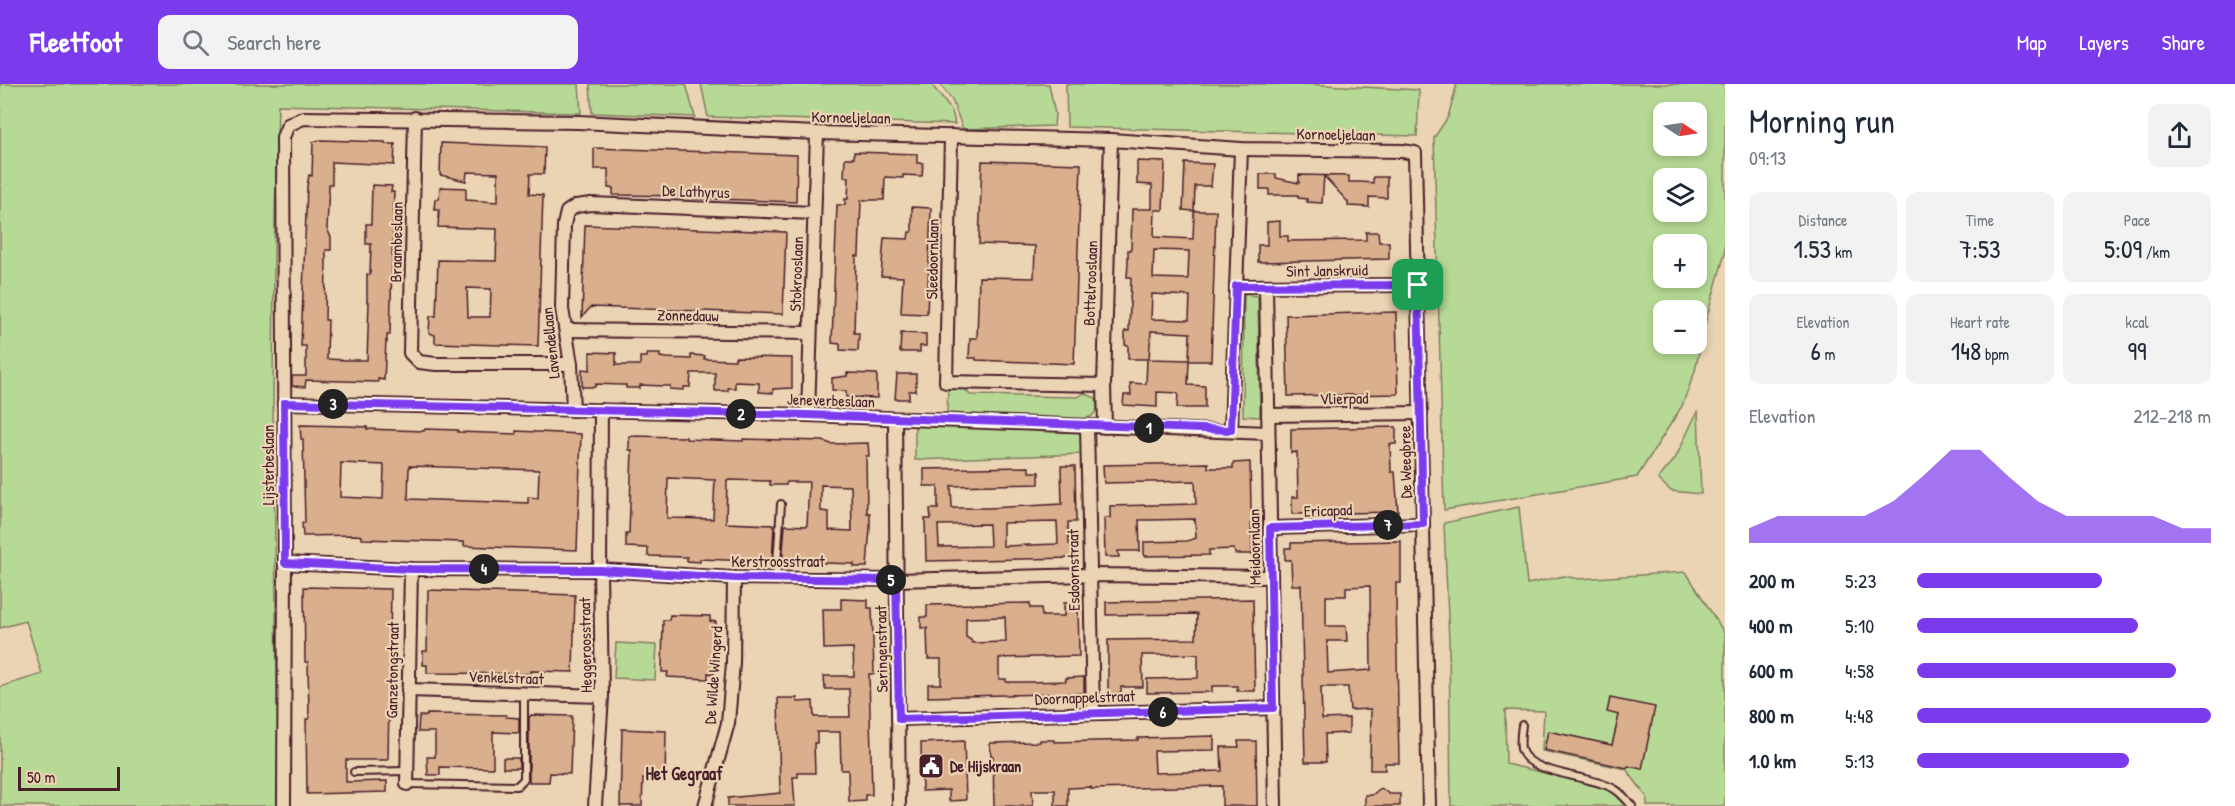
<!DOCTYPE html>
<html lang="en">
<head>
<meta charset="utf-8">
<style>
	body { margin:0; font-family:"Patrick Hand",sans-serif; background:#f2f2f3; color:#1f2937; height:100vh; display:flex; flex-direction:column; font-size:22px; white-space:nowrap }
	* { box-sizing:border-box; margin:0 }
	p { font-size:20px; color:#747a83 }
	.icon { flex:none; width:33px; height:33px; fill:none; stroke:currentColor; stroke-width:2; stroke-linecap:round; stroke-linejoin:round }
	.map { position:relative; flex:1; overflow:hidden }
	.panel { display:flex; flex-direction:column; background:#fff; width:510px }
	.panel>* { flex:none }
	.needle { width:39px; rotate:102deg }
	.tools { position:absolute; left:1653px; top:18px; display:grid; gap:12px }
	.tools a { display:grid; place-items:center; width:54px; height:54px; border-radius:12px; background:#fff; box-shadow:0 3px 9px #0003; font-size:30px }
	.scale { position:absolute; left:18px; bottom:15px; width:102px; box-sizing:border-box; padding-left:6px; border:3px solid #4a1f2b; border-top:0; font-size:16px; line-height:21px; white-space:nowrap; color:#4a1f2b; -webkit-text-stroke:4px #ebd4b3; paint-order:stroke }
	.pin { position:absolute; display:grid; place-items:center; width:51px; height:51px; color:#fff; margin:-26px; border-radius:12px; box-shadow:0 3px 9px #0006 }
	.km { position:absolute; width:30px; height:30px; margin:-15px; border-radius:50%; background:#222; color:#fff; font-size:16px; line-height:30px; text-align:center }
	.round { display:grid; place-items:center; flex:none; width:63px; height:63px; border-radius:12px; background:#f2f2f3 }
	.headline { display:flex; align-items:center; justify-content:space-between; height:102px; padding:0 24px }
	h1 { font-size:33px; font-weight:600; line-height:45px }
	.stats { display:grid; grid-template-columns:repeat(3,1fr); gap:9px; height:102px; padding:6px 24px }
	.stats div { display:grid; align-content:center; border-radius:12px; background:#f2f2f3; text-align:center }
	.stats b { font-size:26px; font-weight:600 }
	.stats small { font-size:16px; font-weight:400 }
	.stats p { font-size:16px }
	.chart { height:168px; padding:12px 24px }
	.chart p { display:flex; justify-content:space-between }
	.chart svg { width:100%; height:108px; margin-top:6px; fill:#7c3aed; opacity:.7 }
	ul { padding:0 24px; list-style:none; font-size:20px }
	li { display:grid; grid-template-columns:96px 72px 1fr; align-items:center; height:45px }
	li i { height:15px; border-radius:8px; background:#7c3aed }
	header { display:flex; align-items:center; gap:36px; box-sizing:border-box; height:84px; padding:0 30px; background:#7c3aed; color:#fff }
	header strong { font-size:28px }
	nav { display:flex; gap:33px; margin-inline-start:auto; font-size:21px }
	.search { width:420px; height:54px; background:#f2f2f3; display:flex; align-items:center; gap:15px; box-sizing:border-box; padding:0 21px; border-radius:12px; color:#747a83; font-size:22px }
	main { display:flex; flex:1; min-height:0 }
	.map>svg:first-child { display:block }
	.green { fill:#b6da95; stroke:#807c60; stroke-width:1.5; fill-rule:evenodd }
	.building { fill:#d9af8d; stroke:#4a1f2b; stroke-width:1.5; fill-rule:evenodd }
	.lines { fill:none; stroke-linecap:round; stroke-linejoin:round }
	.service-casing { stroke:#4a1f2b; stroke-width:10 }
	.minor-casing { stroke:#4a1f2b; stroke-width:16 }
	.service { stroke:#ebd4b3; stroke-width:6 }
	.minor { stroke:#ebd4b3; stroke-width:12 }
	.route-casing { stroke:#fff; stroke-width:12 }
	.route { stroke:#7c3aed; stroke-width:8 }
	.labels { text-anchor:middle; stroke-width:4.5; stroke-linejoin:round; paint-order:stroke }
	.street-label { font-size:16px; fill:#4a1f2b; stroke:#ebd4b3 }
	.poi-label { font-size:16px; font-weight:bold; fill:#4a1f2b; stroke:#ebd4b3; text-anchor:start }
	.neighbourhood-label { font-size:18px; font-weight:bold; fill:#4a1f2b; stroke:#ebd4b3 }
</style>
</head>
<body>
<header>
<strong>Fleetfoot</strong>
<div class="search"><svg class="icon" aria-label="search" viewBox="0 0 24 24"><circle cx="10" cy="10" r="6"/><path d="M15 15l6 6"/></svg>Search here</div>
<nav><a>Map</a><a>Layers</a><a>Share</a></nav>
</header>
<main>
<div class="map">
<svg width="1725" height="722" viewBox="0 0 1725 722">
	<rect width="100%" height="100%" fill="#ebd4b3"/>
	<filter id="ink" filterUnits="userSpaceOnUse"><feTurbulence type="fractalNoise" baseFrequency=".0167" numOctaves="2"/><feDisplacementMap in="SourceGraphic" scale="12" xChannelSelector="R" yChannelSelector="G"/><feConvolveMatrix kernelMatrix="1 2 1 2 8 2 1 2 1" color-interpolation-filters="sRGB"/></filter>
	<g filter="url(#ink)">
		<g class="green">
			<path d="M0,0h579l2,29 -303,-8 -4,151 -1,150 6,400h-279v-119l42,-13 -16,-53 -26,7z"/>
			<path d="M590,0h96l9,33 -103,-4z"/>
			<path d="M701,0h230l21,27 3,13 -247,-7z"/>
			<path d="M940,0h109l6,30 -1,12 -91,3 -11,-29z"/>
			<path d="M1066,0h239l114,6 -2,46 -350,-9z"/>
			<path d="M1457,0h268v169l-19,67 -11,51 -13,35 -45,71 -193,33 -10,-372 14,-21zM1664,28h32v34h-32zM1664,94h32v34h-32zM1664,160h32v34h-32zM1664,226h32v34h-32z"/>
			<path d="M1244,211l14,1 2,121 -17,-1z"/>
			<path d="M948,304l17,1 5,6 108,2 6,-4 12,5 1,12 -5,6 -7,3 -138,-5z"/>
			<path d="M1698,326l3,84 -30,-3 -13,-12 17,-20z"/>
			<path d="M915,342l72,1 95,5 1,22 -168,6z"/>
			<path d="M1519,423l8,77 37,-8 15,3 107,-7 39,62v172h-78v-9l-21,-28 -84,-18 2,-40 -39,-1 1,54 107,25 11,17h-173l-2,-165 -5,-118z"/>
			<path d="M616,559l41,2 -2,35 -41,-2z"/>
		</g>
		<g class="building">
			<path d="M320,56l65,2v2h10l-1,21 -62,-3v22h-3l-2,45 4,8v13h-5v12l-1,58h3l-1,39 19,1h21l2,-58h-2v-28l3,1 1,-31h-5v-20h5l1,-39 20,1 -1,6h3l-4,143h-3v7l-1,-1 -2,39 -6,-1v3l-72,-2 -1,7 -13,-1v-10h14v-30h-5l6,-160 2,-11 3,1 1,-34z"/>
			<path d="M441,59l104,4 -1,27h-14l-1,20 14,1 -5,151 -103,-3v-8l-6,-2 1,-17h6l2,-56 58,1 1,-32 -59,-2 1,-17h-5l1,-11h4l1,-12 26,1v12l32,2v-29l-31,-1 -1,9 -26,-6zM467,204l24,1 -1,28h-22z"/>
			<path d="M594,64l203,7 -1,47 -109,-4v-2l-74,-1v-7h-5v-19h-14z"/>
			<path d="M854,68l63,2v9h6l-1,13 -19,-1v3l-18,-1 -1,23h-23l-2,56h-3l-2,77h5l-1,18 -18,-1v-6l-8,-1 5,-138h8v-6h3l1,-22h-5l1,-19h9z"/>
			<path d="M982,77l99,3 -7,200 -98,-4v-2h-7l1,-20h7l2,-61 55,1 1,-32 -56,-2z"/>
			<path d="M1137,77l28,1 -2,48h-8l-1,27 39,2 1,-28h22l-5,150h-22l-1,24 17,1v22h-28l1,-15 -21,-1v15l-34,-2 1,-10h7l-1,-12 16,1 1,-25h-19v-14h-3v-14h4l2,-54h-4l1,-14v-13h3l1,-41h20v-24l-15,-1zM1154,166l35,1 -1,28 -35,-1zM1152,210l38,2 -1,24 -38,-1zM1151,247l39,2 -1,27 -40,-1z"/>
			<path d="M1185,79l28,1 -2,22h-16l-1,25 -11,-1z"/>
			<path d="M1260,90h16v4l23,5v-8l50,1v6h11l13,1v-6h14v21l-18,-1v10l-21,-1v-4l-24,-26 -2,27 -15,-1v-3l-9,-1v-3h-29v-6h-9z"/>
			<path d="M912,123l19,1 -4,106 -26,-1 2,-36 -22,-1 3,-38 24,1 1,-7h3z"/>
			<path d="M1280,137v15h8v5l78,-1v-8h12l1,10h10v17l-131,3v-17h9v-23z"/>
			<path d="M585,141l201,7 -3,82 -192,-7 -9,10z"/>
			<path d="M1396,228l2,82 -110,2 -2,-81z"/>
			<path d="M901,249l25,1v12h-6v6h-20z"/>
			<path d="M590,268l26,1v12h24v-8h7v-3h13v3l6,1 25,1v-4l14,1 -1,3 31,1v-3l57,1v30l-19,1v4l-14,-1v-9l-24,-1v6h-7v3h-13v-18h-24l-1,14h-6v3l-14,-1v-3h-5l-25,-1v3h-14v-3h-5l-25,-1 -1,3h-13v-18l8,1z"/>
			<path d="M847,289l30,1v24l-31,-1v-6l-14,-1v-12l15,-2z"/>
			<path d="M897,290h19v17h-7v8h-14z"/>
			<path d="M300,341l48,1 19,1v2l57,2 1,-2 33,1v2l58,2v-3l65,3 -4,116 -113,-4v-4l-102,-3v-3l-6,-1 -53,1 -1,-13h3l-2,-84h-2zM341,379l43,2 -1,34 -43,-2zM409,382l130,4 -1,28 -10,-1v6l-120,-4z"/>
			<path d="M1396,343v17h-6l1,28h4l3,40 -106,2v-17h6l-1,-45 -6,1v-24z"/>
			<path d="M629,352l57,1v2l57,2v-2l80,2 8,3 37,-1 1,13h-3l1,57h3v14l-3,40h-13v-3l-27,-1 -30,-1 -1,3 -14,-1 3,-39 22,1 2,-44h-22l-1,3h-16v-4l-43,-1 -1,43 48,2 -2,39h-14v-3l-32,-1 -26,-1v3l-13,-1v-4l-39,-1v-8l-22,-1v-13h3l3,-84h-3zM668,394l47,2 -2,39 -46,-1zM821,401l30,1 1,45 -23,-1v-18l-8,-1z"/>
			<path d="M1250,378l2,92h-17l-1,-5 -25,1v5l-65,1v-14l43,-1 9,-3 -1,-19 -44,1h-12l1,31h-22l1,6h-14l-1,-39h6v-12l86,-2 -1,-23 -91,2 -1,-18 105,-2v5h25v-5z"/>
			<path d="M1061,382h14l1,56h-8l1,22h7l1,14 -151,3 -1,-42h6l-1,-10h8v-23h-14v-17l105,-2v5h10v12l-88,2 1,22h38l72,-4zM1057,438l1,22 -55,2v-23zM989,440l1,22 -51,1 -1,-22z"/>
			<path d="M1401,457v42h-5v18l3,162h-14v7h-15l1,-61 -21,1 -2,-23h-27l1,32 27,-1v15l-24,1 1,28h-21l-4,-177h-9l-1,-25h-6v-12h6v-5zM1370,502l1,84 -43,3 -1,-32h20l-1,-15h-20v-30h20v-9z"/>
			<path d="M304,503l87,2 -3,171h-42v22l41,-1v11l-80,2 -1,-75h3l-1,-57h-3z"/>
			<path d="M428,506l147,5 -2,77 -42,-1v3l-104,-1v-8h-4v-14h4z"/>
			<path d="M841,515l27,1v8h4l2,66h-5l3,121h-7v6l-16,1 -1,-32h-7l-1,-38h-23v11h-3l1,30h-17v4h-5l2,29h-67v-8l52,-5 -2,-95h19v4l16,-1 1,16h36l-1,-28h-24l-1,-13h30l-1,-28 -29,1 -1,-40h18z"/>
			<path d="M1253,515l2,92h-18v-5h-25v6l-65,1v-14l51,-1v-24l-44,1h-12l1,32h-22v6l-13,1v-54l88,-1 1,-25 -91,1v-13z"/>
			<path d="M1078,518l1,54 -80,2v21h7v3h22l38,-1v-3l18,-1v16l-156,4v-13h13v-25h-13l-1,-31h-6v-11h6v-12l103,-2v5h11l1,8h22v-13zM1005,533l1,25 -34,1 -1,-3 -5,-3v-19z"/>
			<path d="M670,531l40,1v5l6,1 -2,52 -6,-1v6l-41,-2 1,-5h-6l1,-52h6z"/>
			<path d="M1610,614l45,9 -13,62 -14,-3 -1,2 -83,-18 4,-19 64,14 7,-30 -12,-3z"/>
			<path d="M427,630l79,1v2l13,1v15l-26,-1v36l-53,-1v8h-12l-1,-18h8v-25h-17l1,-16h8z"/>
			<path d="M531,631l41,1 -2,58 -20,-1 -1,9h-20v-64z"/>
			<path d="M622,645l44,2 -1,49 -22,-1 -1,27h-22z"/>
			<path d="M1214,652v14l-60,1 1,22 67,-2 -1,-24h18l-1,-6h18l1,65h-35v-20l-131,3v-2l-23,1v18h-13v-16h-23l1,16h-39l-1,-50h-2l-1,-13 50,-1v-2h14v2l84,-2v-2z"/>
			<path d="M964,657l2,59 -17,1v-11l-27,1 -1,-48z"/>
			<rect x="503" y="674" width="16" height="10"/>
			<path d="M1381,704l8,6h11v12h-35v-11h7z"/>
		</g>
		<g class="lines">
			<g class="service-casing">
				<g id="service">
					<path d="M776,494l5,-74"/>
					<path d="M1522,641c-1,7 -2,17 -1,24 6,26 73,26 95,41 6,4 11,10 16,16"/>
					<path d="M354,688l53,-1"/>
					<path d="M407,700l110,2 7,-7v-84"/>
				</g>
			</g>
			<g class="minor-casing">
				<g id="minor">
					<path d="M415,34l-5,235 9,9 17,2h135"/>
					<path d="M951,52l-5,246 158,3"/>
					<path d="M1236,202l182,-1"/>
					<path d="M1266,203l9,519"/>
					<path d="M566,246l244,3"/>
					<path d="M284,319l524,12 460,18"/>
					<path d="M573,326l-2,-46 -9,-55 2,-84 3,-13 9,-6 15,-2 223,9"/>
					<path d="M808,331l9,-282"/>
					<path d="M1268,331l153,-2"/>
					<path d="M895,335l4,387"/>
					<path d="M1087,342l6,287"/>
					<path d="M1105,343l-1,-42 7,-245"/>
					<path d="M1231,346l10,-281"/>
					<path d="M1270,444l153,-4"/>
					<path d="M285,479l126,6 189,1 134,8 162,2 194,-5 181,2"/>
					<path d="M408,606l194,6"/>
					<path d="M899,635l374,-11"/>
					<path d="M407,700l4,-215"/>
					<path d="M284,722l1,-243 -2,-426 5,-12 15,-7 275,4 239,11 294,7 130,9 161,2 13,2 14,653"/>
					<path d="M595,722l7,-110 -2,-126 1,-160"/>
					<path d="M705,722l23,-83 5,-60 1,-85"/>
				</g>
			</g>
			<use href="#service" class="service"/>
			<use href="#minor" class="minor"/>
		</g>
	</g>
	<g class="lines" filter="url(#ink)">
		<g class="route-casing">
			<path id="route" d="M1418,201l5,239 -153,4 3,180 -374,11 -3,-139 -162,-2 -134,-8 -189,-1 -126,-6 -1,-160 524,12 423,15 5,-144z"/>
		</g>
		<use href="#route" class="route"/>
	</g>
	<defs>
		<g id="civic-square" transform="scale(1.35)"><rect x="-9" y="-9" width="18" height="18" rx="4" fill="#4a1f2b" stroke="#ebd4b3"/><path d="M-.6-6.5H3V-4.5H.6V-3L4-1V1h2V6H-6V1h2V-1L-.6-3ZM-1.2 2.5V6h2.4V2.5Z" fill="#fff"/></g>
	</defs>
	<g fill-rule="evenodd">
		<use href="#civic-square" x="931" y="682"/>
	</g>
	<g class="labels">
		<g class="street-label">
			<text transform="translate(851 33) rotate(1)" y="6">Kornoeljelaan</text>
			<text transform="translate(1336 50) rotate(1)" y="6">Kornoeljelaan</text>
			<text transform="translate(696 107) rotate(2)" y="6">De Lathyrus</text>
			<text transform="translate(396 158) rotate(-89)" y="6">Braambeslaan</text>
			<text transform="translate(932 175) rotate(-89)" y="6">Sleedoornlaan</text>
			<text transform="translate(1327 186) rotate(-1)" y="6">Sint Janskruid</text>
			<text transform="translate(796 190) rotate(-88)" y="6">Stokrooslaan</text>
			<text transform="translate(1090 199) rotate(-88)" y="6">Bottelrooslaan</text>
			<text transform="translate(688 231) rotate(1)" y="6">Zonnedauw</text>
			<text transform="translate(550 259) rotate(-96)" y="6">Lavendellaan</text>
			<text transform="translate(1344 314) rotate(-1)" y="6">Vlierpad</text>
			<text transform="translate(831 316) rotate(2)" y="6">Jeneverbeslaan</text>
			<text transform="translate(1405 378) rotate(-91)" y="6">De Weegbree</text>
			<text transform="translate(268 381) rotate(-90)" y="6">Lijsterbeslaan</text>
			<text transform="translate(1328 426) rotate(-2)" y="6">Ericapad</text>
			<text transform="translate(1254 463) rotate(-91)" y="6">Meidoornlaan</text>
			<text x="778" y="483">Kerstroosstraat</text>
			<text transform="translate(1073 486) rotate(-91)" y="6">Esdoornstraat</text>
			<text transform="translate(585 561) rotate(-91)" y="6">Heggeroosstraat</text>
			<text transform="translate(881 565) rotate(-91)" y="6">Seringenstraat</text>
			<text transform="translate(392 586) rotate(-89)" y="6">Ganzetongstraat</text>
			<text transform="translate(713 591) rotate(-86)" y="6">De Wilde Wingerd</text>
			<text transform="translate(506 593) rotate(2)" y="6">Venkelstraat</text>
			<text transform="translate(1085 613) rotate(-2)" y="6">Doornappelstraat</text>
		</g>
		<g class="poi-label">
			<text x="950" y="688">De Hijskraan</text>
		</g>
		<g class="neighbourhood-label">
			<text x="684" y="696">Het Gegraaf</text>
		</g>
	</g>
</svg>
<div class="tools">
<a><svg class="needle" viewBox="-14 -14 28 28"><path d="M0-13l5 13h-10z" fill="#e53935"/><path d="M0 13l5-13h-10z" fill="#747a83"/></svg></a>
<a><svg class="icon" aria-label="layers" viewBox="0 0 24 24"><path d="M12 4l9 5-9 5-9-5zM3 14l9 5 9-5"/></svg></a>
<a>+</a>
<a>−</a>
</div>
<div class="scale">50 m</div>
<div class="pin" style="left:1418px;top:201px;background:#1e9e55"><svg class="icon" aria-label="arrive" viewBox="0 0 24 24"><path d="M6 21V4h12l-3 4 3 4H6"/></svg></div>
<b class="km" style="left:1149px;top:344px">1</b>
<b class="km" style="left:741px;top:330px">2</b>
<b class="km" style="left:333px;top:320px">3</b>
<b class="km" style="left:484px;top:485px">4</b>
<b class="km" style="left:891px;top:496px">5</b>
<b class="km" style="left:1163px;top:628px">6</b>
<b class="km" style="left:1388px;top:441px">7</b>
</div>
<section class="panel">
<div class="headline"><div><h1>Morning run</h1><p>09:13</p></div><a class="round"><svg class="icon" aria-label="share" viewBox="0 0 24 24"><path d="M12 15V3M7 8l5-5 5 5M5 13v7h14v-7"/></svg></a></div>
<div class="stats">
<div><p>Distance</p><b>1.53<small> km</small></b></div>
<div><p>Time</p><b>7:53</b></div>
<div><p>Pace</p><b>5:09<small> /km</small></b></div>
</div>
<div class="stats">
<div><p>Elevation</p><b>6<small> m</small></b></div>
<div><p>Heart rate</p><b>148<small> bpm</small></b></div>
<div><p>kcal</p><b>99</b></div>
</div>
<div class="chart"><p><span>Elevation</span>212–218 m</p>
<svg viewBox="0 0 160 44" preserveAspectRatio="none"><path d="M0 44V38L10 33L20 33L30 33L40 33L50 27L60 17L70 6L80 6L90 17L100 27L110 33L120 33L130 33L140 33L150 38L160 38V44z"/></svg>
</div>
<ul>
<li><b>200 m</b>5:23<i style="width:63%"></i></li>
<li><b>400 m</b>5:10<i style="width:75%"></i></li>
<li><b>600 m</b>4:58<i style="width:88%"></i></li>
<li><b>800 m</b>4:48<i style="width:100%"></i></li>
<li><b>1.0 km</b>5:13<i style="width:72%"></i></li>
</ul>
</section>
</main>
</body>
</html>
